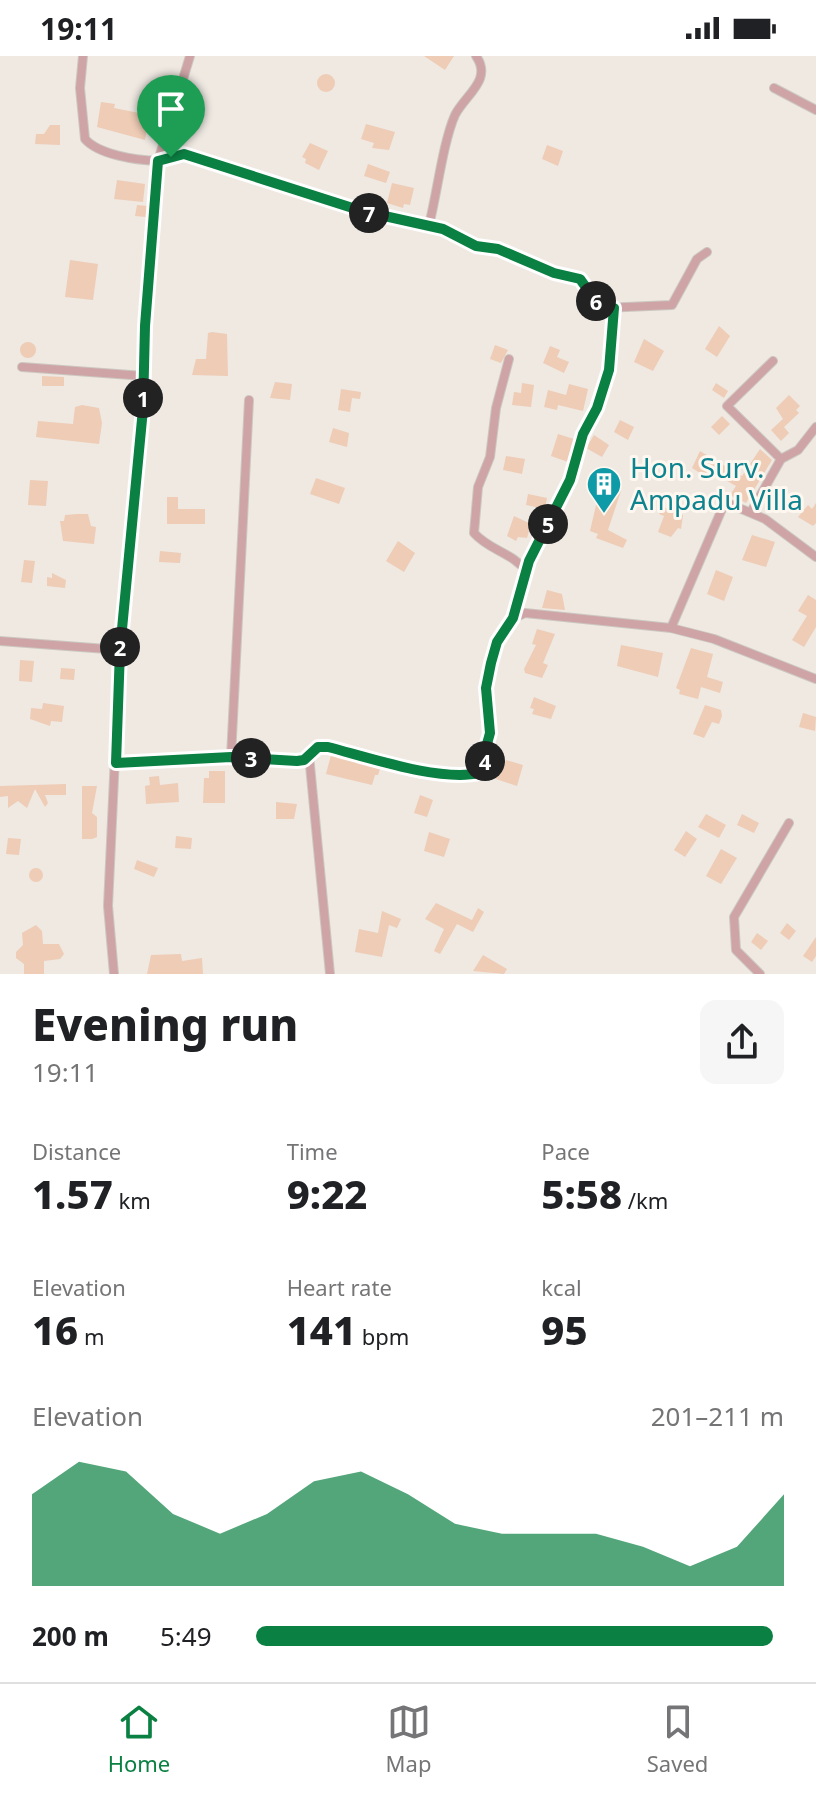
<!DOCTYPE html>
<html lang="en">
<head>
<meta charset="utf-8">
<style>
	body { margin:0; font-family:"Noto Sans",sans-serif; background:#f6f6f6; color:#202124; height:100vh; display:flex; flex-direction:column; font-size:30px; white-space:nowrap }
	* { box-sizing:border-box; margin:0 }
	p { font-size:26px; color:#757577 }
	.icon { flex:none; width:44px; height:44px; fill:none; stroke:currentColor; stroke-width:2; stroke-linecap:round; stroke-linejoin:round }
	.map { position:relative; height:918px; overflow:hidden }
	.side { display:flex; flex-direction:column; background:#fff; flex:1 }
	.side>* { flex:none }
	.pin { position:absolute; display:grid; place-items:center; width:68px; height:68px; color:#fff; margin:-82px -34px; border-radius:50% 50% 50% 0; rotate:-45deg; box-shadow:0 0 8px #0007 }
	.pin .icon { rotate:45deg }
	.km { position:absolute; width:40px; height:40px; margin:-20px; border-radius:50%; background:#222; color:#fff; font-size:22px; line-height:40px; text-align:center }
	.round { display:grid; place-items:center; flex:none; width:84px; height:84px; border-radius:16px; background:#f6f6f6 }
	.headline { display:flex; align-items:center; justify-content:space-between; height:136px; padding:0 32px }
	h1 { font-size:44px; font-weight:800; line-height:60px }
	.stats { display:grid; grid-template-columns:repeat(3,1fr); gap:12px; height:136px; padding:8px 32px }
	.stats div { display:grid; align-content:center }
	.stats b { font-size:40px; font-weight:800 }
	.stats small { font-size:22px; font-weight:400 }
	.stats p { font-size:22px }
	.chart { height:224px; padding:16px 32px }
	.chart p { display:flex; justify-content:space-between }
	.chart svg { width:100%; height:144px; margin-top:8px; fill:#0b8043; opacity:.7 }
	ul { padding:0 32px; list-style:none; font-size:26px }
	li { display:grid; grid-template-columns:128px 96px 1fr; align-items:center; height:60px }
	li i { height:20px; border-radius:10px; background:#0b8043 }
	.status { display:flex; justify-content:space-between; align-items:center; height:56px; padding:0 40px; background:#fff; direction:ltr }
	.status svg { height:22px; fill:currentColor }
	.menu { display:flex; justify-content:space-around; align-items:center; height:112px; border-top:2px solid #e0e0e0; background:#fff; font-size:22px; color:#757577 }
	.menu a { display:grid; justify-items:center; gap:4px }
	.menu .on { color:#0b8043 }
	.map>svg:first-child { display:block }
	.building { fill:#eeccb6 }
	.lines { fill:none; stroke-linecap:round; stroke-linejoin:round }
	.minor-casing { stroke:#cdc7c1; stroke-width:10 }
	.minor { stroke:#cea4a6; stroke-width:8 }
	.route-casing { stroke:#fff; stroke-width:16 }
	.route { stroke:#0b8043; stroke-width:10 }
	.labels { text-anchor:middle; stroke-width:6; stroke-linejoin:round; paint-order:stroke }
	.culture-label { font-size:28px; fill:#0d838f; stroke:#fdf7ef; text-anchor:start }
</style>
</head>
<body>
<div class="status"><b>19:11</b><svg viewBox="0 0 49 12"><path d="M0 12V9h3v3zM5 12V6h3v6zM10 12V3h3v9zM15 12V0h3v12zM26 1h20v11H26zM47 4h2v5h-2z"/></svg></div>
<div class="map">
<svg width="816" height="918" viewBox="0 0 816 918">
	<rect width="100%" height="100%" fill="#efe9e2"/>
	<g class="building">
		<path d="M424,0h30l-9,14z"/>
		<circle cx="326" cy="27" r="9"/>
		<path d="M101,46l14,2 -1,4 35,7 -4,25 -48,-13z"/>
		<path d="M366,68l29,8 -6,18 -17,-2 2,-5 -13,-4z"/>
		<path d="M50,69h10v20l-25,-1 1,-10h8z"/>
		<path d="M310,87l18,8 -9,19 -14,-7 1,-4 -4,-2z"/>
		<path d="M547,89l16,6 -5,15 -16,-7z"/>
		<path d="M368,108l22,8 -4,11 -22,-7z"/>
		<path d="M117,124l28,4 -2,18 -29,-3z"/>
		<path d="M392,127l22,5 -4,17 -6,-1 -1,4 -16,-5z"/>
		<path d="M137,149l10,1 -1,11 -11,-1z"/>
		<path d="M70,204l28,4 -5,36 -28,-3z"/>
		<path d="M719,270l11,10 -13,21 -12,-8z"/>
		<path d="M212,276l15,2 1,42 -36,-1 4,-16h10l2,-26z"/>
		<path d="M644,283l20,12 -11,20 -19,-9z"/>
		<circle cx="28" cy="294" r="8"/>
		<path d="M495,289l13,5 -7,13 -11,-4z"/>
		<path d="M550,290l10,4 -3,7 12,5 -5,11 -21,-10z"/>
		<path d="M42,320l22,1v9h-22z"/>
		<path d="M275,326l17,2 -2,16 -20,-2z"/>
		<path d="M522,327l12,2 -3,22 -19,-2 2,-13 7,1z"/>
		<path d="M716,327l12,8 -4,7 -12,-8z"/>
		<path d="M569,328l19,5 -5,22 -25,-6 -1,5 -13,-3 4,-17 18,5z"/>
		<path d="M341,333l20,3 -1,7 -8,-1 -2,14 -12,-2z"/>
		<path d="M789,339l11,11 -4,4 3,3 -15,14 5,6 -8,8 -10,-11 12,-11 -7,-11z"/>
		<path d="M82,349l17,3 3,15 -3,21 -63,-7 2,-16 35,3 2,-17z"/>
		<path d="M722,360l8,8 -11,11 -8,-8z"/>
		<path d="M620,364l14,7 -6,13 -14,-8z"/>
		<path d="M333,372l16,5 -2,14 -18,-5z"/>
		<path d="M558,378l16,5 -6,23 -17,-6z"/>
		<path d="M594,379l15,10 -7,12 -16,-9z"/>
		<path d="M760,393l12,11 -26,43 -16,-8 6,-9 -28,-16 -3,6 -13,-8 8,-17 42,25z"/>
		<path d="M506,400l19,3 -3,15 -19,-4z"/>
		<path d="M316,422l29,10 -6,16 -29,-10z"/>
		<path d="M30,424l18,1 -2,25 -18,-1z"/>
		<path d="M601,428l20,7 -13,39 19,10 -4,8 -27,-10 2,-4 -8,-3z"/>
		<path d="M528,438l19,4 -2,11 -19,-4z"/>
		<path d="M167,441h11v12h27v15h-38z"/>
		<path d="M816,447v20l-3,3 -15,-9 10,-12 4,4z"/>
		<path d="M662,450l21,9 -2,14 -3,-1 -7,9 -13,-5 6,-16 -5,-2z"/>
		<path d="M77,458h11l3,12 5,1 -2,17 -31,-3 -3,-20h4l1,-6z"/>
		<path d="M514,460l17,8 -4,14 -9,-1 -2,4 -9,-5z"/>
		<path d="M752,479l23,7 -9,25 -24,-7z"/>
		<path d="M398,485l17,12 -11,19 -18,-11z"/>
		<path d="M160,495l21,2 -1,10 -21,-1z"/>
		<path d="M24,504l11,1 -3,22 -11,-1z"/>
		<path d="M716,514l17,7 -9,24 -17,-7z"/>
		<path d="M52,517l14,7 -1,8 -18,-2v-9l5,1z"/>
		<path d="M547,534l15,4 3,16 -23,-2z"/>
		<path d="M808,539l8,5v27l-12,20 -12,-7 15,-24 -9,-5z"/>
		<path d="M537,573l18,5 -12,29 5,2 -6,13 -17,-5 -1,-4 12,-24 -4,-1z"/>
		<path d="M621,589l42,8 -5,24 -41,-11z"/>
		<path d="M691,592l22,6 -6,23 16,5 -3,11 -19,-6 -3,12 -19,-5 1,-4 -4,-2z"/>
		<path d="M20,604l14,1 -2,21 -13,-1z"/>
		<path d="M61,612l14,1 -1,11 -14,-1z"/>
		<path d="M534,641l22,9 -5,13 -19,-5 2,-5 -4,-1z"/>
		<path d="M43,647l21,3 -2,16 -11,-1 -1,5 -20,-7 1,-11 11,1z"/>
		<path d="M705,649l16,5 1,6 -3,8 -7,-2 -8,16 -11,-4z"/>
		<path d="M803,657l13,4 -1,14 -16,-4z"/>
		<path d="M331,699l49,14 -2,6h-3l-3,10 -46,-11z"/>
		<path d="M506,704l17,5 -6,21 -21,-7 4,-14 4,1z"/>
		<path d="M209,715h16v32h-22l1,-25h5z"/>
		<path d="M159,720l1,9 18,-2 1,19 -33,2 -1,-18 5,-1 -1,-8z"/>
		<path d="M66,728v11h-21l3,8 -3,4 -10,-18 -8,19 -9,-7 -10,7v-12l-8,1v-11z"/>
		<path d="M82,730h15l-5,27 5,4v20l-5,2h-10z"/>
		<path d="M420,739l13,5 -6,17 -13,-4z"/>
		<path d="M276,746l21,2 -3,15h-18z"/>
		<path d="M706,758l20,11 -7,13 -21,-11z"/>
		<path d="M742,758l17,9 -5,10 -17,-8z"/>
		<path d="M686,775l11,8 -12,18 -11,-7z"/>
		<path d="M429,776l21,7 -6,18 -20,-6z"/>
		<path d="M176,780l16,2 -1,11 -16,-1z"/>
		<path d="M8,782l13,1 -2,16 -13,-1z"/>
		<path d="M721,793l16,9 -16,26 -15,-8z"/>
		<path d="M137,804l21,8 -4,9 -20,-8z"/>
		<circle cx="36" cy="819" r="7"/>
		<path d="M436,847l36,17 6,-12 6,4 -11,20 -16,-8 -17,30 -6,-3 10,-22 -19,-10z"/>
		<path d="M382,855l19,8 -4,9 -8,-3 -7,32 -27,-5 4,-23 19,4z"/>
		<path d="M787,867l9,8 -7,9 -9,-7z"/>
		<path d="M36,869l6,6 1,13h16l5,10 -4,5 -16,2v13h-20v-10l-8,-6v-6l7,-7 -1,-12z"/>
		<path d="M757,877l11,8 -7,9 -10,-8z"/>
		<path d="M816,881v19l-4,6 -9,-6z"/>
		<path d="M181,898l1,7 20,-3 1,16h-56l4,-19z"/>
		<path d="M483,899l24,14 -3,5 -31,-3z"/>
	</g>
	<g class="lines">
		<g class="minor-casing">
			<g id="minor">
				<path d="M83,0l-3,32 5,51c14,16 51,21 72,22 16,0 25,-7 43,-4l162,54 81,18 33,17 22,3 56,24 21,3 11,8 17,24 69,-3 25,-46 10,-7"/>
				<path d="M774,32l42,22"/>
				<path d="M429,169c8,-31 14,-83 26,-110 10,-20 38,-35 21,-59"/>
				<path d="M509,303l-13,49 -6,49 -12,30 -4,46c16,18 38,19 53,39l-14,46"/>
				<path d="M773,305l-46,45 54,53"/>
				<path d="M22,311l122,9"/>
				<path d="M751,456l30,-53 17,-9 18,-23"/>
				<path d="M527,516l43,-92 13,-46 14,-26 12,-38 5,-62"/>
				<path d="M671,572l54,-126 40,17 51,38"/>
				<path d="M0,585l120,9"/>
				<path d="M309,699l21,219"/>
				<path d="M231,701l18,-357"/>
				<path d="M116,707l115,-6 66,4 7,-1 14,-13h10c40,11 112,35 151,26 27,-45 -17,-134 46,-160l146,15 43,11 102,40"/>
				<path d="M114,918l-6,-68 12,-256 23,-241 2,-83 13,-165 32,-105"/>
				<path d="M760,918l-24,-24 -2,-33 55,-94"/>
			</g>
		</g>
		<use href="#minor" class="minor"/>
	</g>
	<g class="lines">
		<g class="route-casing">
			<path id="route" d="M184,98l178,57 81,18 33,17 22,3 56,24 26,6 18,25 16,4 -5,62 -12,38 -14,26 -13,46 -41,81 -16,57 -16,24 -6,21 -5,25 4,45 -11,40c-39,9 -112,-16 -151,-26h-10l-14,13 -7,1 -66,-4 -115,6 4,-113 23,-241 2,-83 13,-165z"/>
		</g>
		<use href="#route" class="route"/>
	</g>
	<defs>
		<g id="building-pin" transform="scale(1.8)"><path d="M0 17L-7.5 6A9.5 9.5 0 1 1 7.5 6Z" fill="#0f9aa8" stroke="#fdf7ef"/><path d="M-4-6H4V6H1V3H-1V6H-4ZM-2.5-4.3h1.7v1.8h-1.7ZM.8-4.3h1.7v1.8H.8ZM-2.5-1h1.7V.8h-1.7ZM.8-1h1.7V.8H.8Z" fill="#fff"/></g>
	</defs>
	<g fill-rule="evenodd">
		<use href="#building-pin" x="604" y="428"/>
	</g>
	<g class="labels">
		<g class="culture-label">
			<text x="630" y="422">Hon. Surv.<tspan x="630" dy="32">Ampadu Villa</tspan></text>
		</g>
	</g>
</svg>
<div class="pin" style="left:171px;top:101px;background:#1e9e55"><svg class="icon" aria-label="arrive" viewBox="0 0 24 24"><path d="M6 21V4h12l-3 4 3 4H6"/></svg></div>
<b class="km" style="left:143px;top:342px">1</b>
<b class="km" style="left:120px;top:591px">2</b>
<b class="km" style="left:251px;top:702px">3</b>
<b class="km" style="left:485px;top:705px">4</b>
<b class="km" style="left:548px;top:468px">5</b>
<b class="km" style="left:596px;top:245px">6</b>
<b class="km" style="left:369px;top:157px">7</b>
</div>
<section class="side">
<div class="headline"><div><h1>Evening run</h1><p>19:11</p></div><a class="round"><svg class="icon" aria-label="share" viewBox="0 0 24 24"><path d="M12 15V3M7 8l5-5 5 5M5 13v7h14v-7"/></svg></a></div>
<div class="stats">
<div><p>Distance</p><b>1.57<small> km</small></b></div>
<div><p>Time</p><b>9:22</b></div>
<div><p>Pace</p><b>5:58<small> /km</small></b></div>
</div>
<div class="stats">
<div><p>Elevation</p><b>16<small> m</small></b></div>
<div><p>Heart rate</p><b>141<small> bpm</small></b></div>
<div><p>kcal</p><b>95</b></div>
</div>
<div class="chart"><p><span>Elevation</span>201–211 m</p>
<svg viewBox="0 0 160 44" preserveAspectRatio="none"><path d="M0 44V16L10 6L20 9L30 22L40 28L50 22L60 12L70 9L80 16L90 25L100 28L110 28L120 28L130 32L140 38L150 32L160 16V44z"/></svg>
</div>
<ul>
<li><b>200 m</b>5:49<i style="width:98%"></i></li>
</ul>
</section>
<nav class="menu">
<a class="on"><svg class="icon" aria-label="home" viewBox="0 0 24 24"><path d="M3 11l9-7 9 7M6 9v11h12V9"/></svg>Home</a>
<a><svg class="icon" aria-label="map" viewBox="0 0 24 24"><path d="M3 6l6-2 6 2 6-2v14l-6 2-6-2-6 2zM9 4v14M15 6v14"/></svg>Map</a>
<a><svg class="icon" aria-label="saved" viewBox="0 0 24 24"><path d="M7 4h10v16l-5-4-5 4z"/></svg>Saved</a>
</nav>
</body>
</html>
